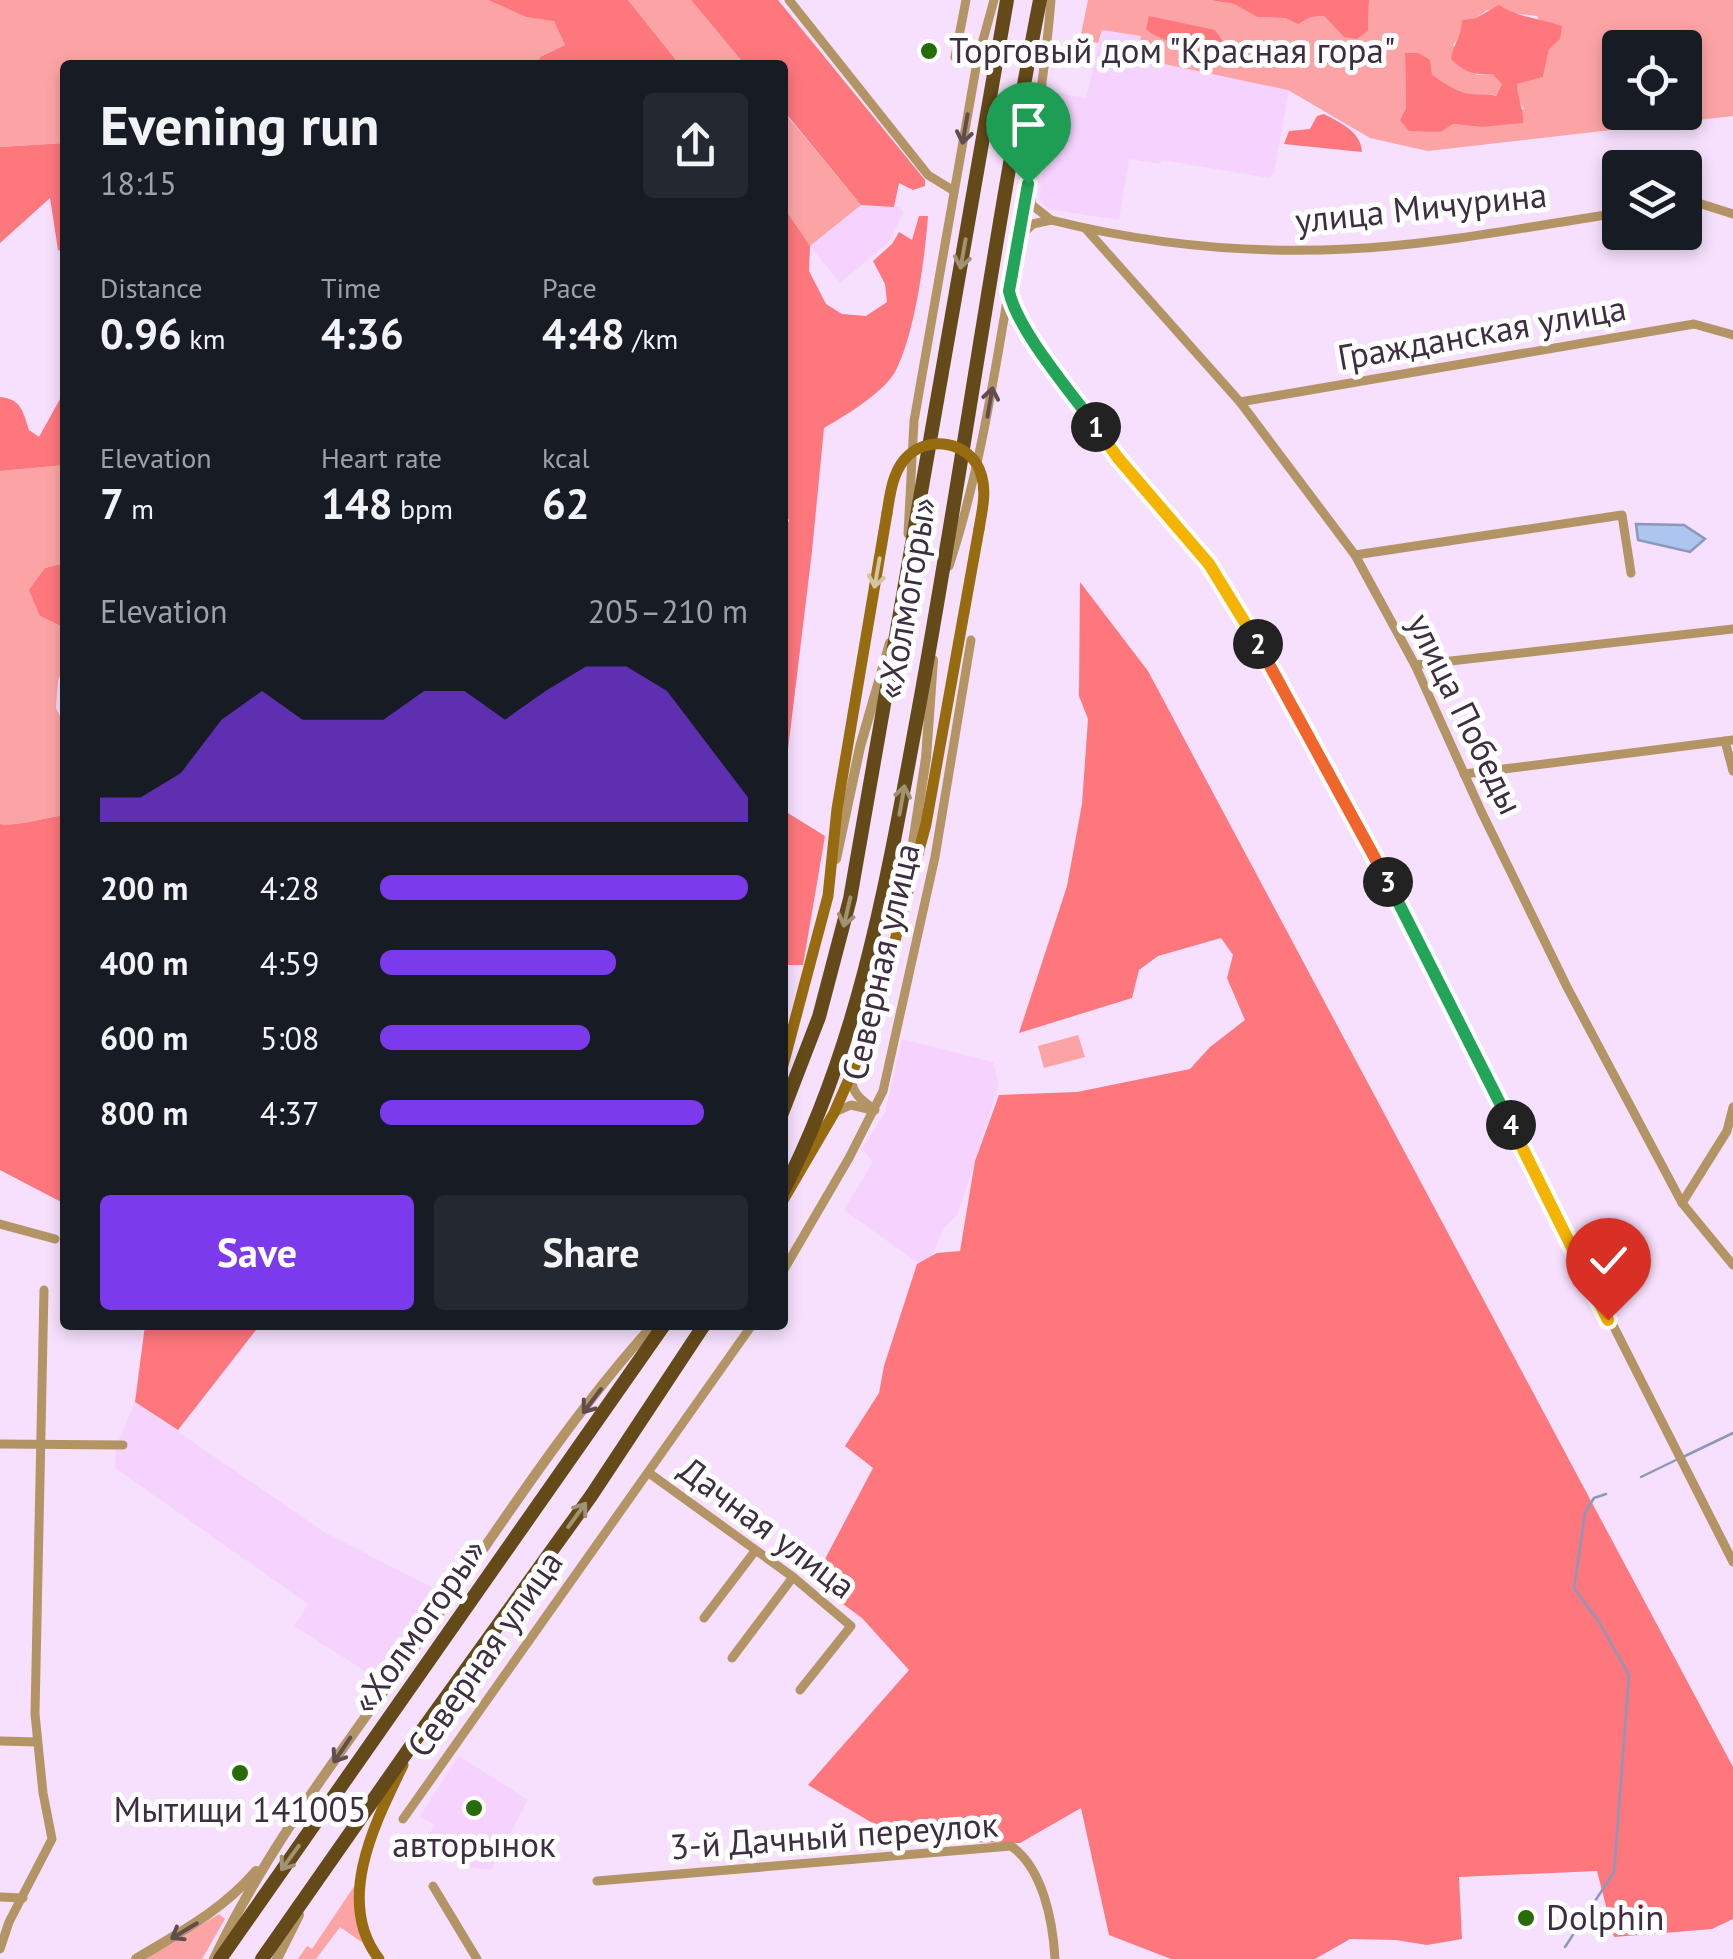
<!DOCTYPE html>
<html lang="en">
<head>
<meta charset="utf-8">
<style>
	body { margin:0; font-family:"PT Sans",sans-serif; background:#242831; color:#f1f3f6; height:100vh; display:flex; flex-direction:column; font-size:38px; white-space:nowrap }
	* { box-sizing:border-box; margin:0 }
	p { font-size:32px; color:#9ea1a6 }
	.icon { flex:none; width:55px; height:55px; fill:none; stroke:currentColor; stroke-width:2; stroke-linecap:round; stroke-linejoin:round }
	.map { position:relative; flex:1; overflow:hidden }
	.panel { position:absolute; left:60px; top:60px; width:728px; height:1270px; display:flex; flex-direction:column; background:#171b24; border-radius:10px; box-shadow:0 5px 15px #0003 }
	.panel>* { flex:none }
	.fabs { position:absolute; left:1602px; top:30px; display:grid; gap:20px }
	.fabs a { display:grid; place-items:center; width:100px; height:100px; border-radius:10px; background:#171b24; box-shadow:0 5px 15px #0003; font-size:50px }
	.pin { position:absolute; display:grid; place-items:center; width:85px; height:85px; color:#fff; margin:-102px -42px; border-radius:50% 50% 50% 0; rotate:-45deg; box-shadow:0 0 10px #0007 }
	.pin .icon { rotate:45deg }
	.km { position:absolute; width:50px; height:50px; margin:-25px; border-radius:50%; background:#222; color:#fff; font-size:28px; line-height:50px; text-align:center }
	.round { display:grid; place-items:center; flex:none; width:105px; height:105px; border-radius:10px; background:#242831 }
	.summary { display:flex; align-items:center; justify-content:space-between; height:170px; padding:0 40px }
	h1 { font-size:55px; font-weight:600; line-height:75px }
	.stats { display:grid; grid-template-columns:repeat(3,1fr); gap:15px; height:170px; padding:10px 40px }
	.stats div { display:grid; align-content:center }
	.stats b { font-size:42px; font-weight:600 }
	.stats small { font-size:28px; font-weight:400 }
	.stats p { font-size:28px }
	.chart { height:280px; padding:20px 40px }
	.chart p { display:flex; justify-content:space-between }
	.chart svg { width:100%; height:180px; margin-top:10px; fill:#7c3aed; opacity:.7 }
	.cta { display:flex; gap:20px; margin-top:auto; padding:20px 40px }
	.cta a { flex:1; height:115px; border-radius:10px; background:#7c3aed; color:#fff; font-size:40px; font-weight:600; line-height:115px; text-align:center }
	.cta a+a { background:#242831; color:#f1f3f6 }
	ul { padding:0 40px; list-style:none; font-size:32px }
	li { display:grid; grid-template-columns:160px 120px 1fr; align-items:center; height:75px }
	li i { height:25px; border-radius:12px; background:#7c3aed }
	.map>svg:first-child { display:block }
	.built { fill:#f6d3ff }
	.green { fill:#fca4a5; fill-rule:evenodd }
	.forest { fill:#fd777d }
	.water { fill:#acc6f0; stroke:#8b98bc; stroke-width:2.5 }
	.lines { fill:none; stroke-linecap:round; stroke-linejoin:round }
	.stream { stroke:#8b98bc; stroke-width:2.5 }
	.minor { stroke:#b39565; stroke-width:9 }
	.tertiary { stroke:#b39565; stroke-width:10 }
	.secondary { stroke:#976b10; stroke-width:11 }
	.trunk { stroke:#644a18; stroke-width:14 }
	.secondary-bridge { stroke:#976b10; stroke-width:11 }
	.oneway { stroke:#604d4c }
	.oneway2 { stroke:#a29274 }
	.oneway3 { stroke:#d5c49f }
	.split-1-casing { stroke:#fff; stroke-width:20 }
	.split-2-casing { stroke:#fff; stroke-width:20 }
	.split-3-casing { stroke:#fff; stroke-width:20 }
	.split-4-casing { stroke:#fff; stroke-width:20 }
	.split-5-casing { stroke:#fff; stroke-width:20 }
	.split-1 { stroke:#22a559; stroke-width:12 }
	.split-2 { stroke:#f5b400; stroke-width:12 }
	.split-3 { stroke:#f0652b; stroke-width:12 }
	.split-4 { stroke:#22a559; stroke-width:12 }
	.split-5 { stroke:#f5b400; stroke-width:12 }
	.poi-dot { fill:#266c07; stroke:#fff; stroke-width:4 }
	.labels { text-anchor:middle; stroke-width:10; stroke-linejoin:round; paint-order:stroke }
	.poi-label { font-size:35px; fill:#3d2e41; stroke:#fff; text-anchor:start }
	.street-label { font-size:35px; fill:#3d2e41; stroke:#fff }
</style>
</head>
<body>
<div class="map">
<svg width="1733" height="1959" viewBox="0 0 1733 1959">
	<rect width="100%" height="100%" fill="#f6e0fd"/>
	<g class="built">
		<path d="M1102,30l39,6 -4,22 152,32 -15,83 -4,5 -109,-18 -1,4 -31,-5 -10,61 -72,-11 -8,-10 14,-107 33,6z"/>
		<path d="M861,205l39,2 3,6 -14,29 -49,41 -30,-37z"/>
		<path d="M902,1039l91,23 6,23 -41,129 -14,14 -16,37 -13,-4 -71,-51 29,-48 -11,-13 23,-36z"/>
		<path d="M135,1402l189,130 115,59 -60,89 -85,-54 14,-22 -193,-136 1,-22z"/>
		<path d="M459,1756l69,44 -37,70 -18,-2 -47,-29 9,-14 -15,-9z"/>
	</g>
	<g class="green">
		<path d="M0,0h488l38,17 28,3 11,25 -25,12 -3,8h-472v78l-65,4z"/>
		<path d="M628,0h63l54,65h-65z"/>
		<path d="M1088,0h122l24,4 23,13 28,1 13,5 13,-6 13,-1 20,21 24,-6 1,-31h364v116l-305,35 -58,-13 -82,-48 -152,-32 5,-22 -39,-6 -4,13 -18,-4zM1487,10l50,6 12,32 -6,29 -26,6v14l7,12 -43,18 -28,-3 -12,8 -41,-12 6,-12 -1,-54c18,14 42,38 66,40 10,1 14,-2 25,2l6,-12 -10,-10 -15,1 -24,-30 9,-11 1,-14 13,-2zM1620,48h65v64h-65z"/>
		<path d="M782,110l79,95 -51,41 -27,-40z"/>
		<path d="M65,465v98l-20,5 -5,48 25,12v38l-7,14 -2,28 9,18v89c-18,2 -50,12 -65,9v-353z"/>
		<path d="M1078,1035l7,22 -41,11 -6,-22z"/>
		<path d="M355,1885v31l8,27 -23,-16 -24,32h-18l9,-13 5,3z"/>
		<path d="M219,1914l6,5 -23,40h-57z"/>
	</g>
	<g class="forest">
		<path d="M488,0h140l52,65h-143l3,-8 25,-12 -11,-24 -28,-4z"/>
		<path d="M691,0h87l147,180v6l-12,4 -14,-7 -5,24 -33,-2 -78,-95 -1,-45h-37z"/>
		<path d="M1210,0h159l-1,31 -11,8 -13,-2 -20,-21 -13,1 -13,7 -13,-6 -28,-1 -23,-13z"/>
		<path d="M1499,5c19,13 41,13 63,21l-2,13 -11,10 -6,28 -26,7c0,14 7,24 6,39l-42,4 -28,-3 -12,8 -32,-1 -9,-11 6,-12 -1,-55h13l12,7 2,15c10,7 26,18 39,19 10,1 15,-1 25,2l6,-12 -10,-10c-18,1 -28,-2 -41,-15 2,-15 11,-23 11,-39l14,-2z"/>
		<path d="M1149,16l66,14 10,14c-29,14 -30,7 -57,-3 -9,-4 -14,-5 -22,-12z"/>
		<path d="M1324,114c16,9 37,17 38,38l-78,-8 5,-13 21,-2 7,-13z"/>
		<path d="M65,143v110l-7,-3 -8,-52 -50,45v-96z"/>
		<path d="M783,206l27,40 -1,25 17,33 16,10 24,2 21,-14 -2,-18 -12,-23 19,-17 7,-12 13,8 7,-24h9c-3,41 -13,117 -32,154 -10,21 -51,46 -72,58l-12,123 -29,240 -1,-250 7,-21 -7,-8z"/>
		<path d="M65,390v75l-65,6v-74c21,2 23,14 29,33l10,7z"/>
		<path d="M65,563v65l-25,-12 -11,-26 16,-22z"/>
		<path d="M1080,582l68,89 585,1096v152l-21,10 -98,8 -17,-66 -138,6 3,62 -35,6 -31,-5 -46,-1 -35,20h-144l-62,-24 -28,-127 -61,35 -117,-2 -95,-56 101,-115 -47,-52 -45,-33 7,-24 49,-93 -28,-22 34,-53 5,-27 33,-102 20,-11 23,-2 15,-90 24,-66 78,-3 113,-23 20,-22 35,-27 -18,-42 6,-23 -12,-17 -63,18 -19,14 -7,28 -113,35 48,-147 15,-82 6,-85 -9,-23z"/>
		<path d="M783,810l42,26 -22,129h-20z"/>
		<path d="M65,815v389l-65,-34v-346c15,3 47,-7 65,-9z"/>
		<path d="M145,1325h115l-82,105 -43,-28z"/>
	</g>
	<path class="water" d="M1636,524l48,1 21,14 -15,13 -52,-12z"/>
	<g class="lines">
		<g class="stream">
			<path d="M1683,1457l50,-24"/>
			<path d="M1641,1477l35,-17"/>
			<path d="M1565,1947l49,-75 15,-197 -30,-53 -25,-34 11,-75 9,-15 12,-4"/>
		</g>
		<g class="minor">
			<path d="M789,0l139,175 26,16"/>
			<path d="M966,0l-11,57 22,5"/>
			<path d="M1028,184l4,21 19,15c96,24 197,34 296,29 91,-4 183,-23 273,-36"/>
			<path d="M1685,204l10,-2 38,12"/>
			<path d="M1086,229l154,173 115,153 60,110 66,146 86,176 115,216 51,62"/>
			<path d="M1019,237l14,-13 18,-4"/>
			<path d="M1009,291l15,36 94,131 91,105 72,120 70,136 38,64 344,679"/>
			<path d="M1240,402l454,-78 39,11"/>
			<path d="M908,534l6,-113 63,-359 17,-62"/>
			<path d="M1355,555l267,-40 9,58"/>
			<path d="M949,566c30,-91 44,-183 60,-277 16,-96 34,-192 42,-289"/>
			<path d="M1415,665l318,-36"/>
			<path d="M1725,741l8,30"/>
			<path d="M1464,774l269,-34"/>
			<path d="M852,1078c-1,16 11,23 23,32"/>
			<path d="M835,1112l16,-7 21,5"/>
			<path d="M1682,1203l45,-72 6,-24"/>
			<path d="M0,1224l55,15"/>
			<path d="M782,1273l67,-115 34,-67 52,-234 36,-217"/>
			<path d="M0,1444l123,1"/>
			<path d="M649,1473l144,104 58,49 -51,64"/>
			<path d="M704,1618l51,-67"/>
			<path d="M732,1658l61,-81"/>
			<path d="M0,1741l37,1"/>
			<path d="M403,1819l349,-494"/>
			<path d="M597,1881l414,-35c32,22 42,76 44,113"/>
			<path d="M433,1886l44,73"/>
			<path d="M0,1897l23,1"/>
			<path d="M0,1949l9,-27 43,-83 -9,-46 -8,-79 9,-424"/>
		</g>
		<g class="tertiary">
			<path d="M836,859l24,-112 30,-104"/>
			<path d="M908,876l18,-118 7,-98"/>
			<path d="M136,1959c43,-26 87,-49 120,-88"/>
			<path d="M214,1959c55,-116 136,-219 210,-324 73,-104 143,-215 229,-310"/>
			<path d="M277,1959l22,-44"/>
		</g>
		<g class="secondary">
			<path d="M782,1069l46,-173 9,-87 50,-296"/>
			<path d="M782,1202l52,-89 34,-77 13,-43 45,-169 53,-295"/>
			<path d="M379,1959c-45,-58 -3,-138 24,-194"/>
		</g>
		<g class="trunk">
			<path d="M782,1113l37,-96 31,-118 157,-899"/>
			<path d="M782,1193c79,-152 106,-319 137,-486 43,-235 75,-472 121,-707"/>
			<path d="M220,1959l444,-634"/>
			<path d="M262,1959l156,-223 173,-240 113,-171"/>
		</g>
		<path class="secondary-bridge" d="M887,513c3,-18 5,-38 17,-53 22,-27 67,-19 77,14 6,18 1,37 -2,55"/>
	</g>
	<defs><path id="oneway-shaft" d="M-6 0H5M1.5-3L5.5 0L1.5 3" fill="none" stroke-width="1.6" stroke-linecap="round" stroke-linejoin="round" transform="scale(2.5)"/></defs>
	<g class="oneway">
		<use href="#oneway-shaft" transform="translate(965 129) rotate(100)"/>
		<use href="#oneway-shaft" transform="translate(990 402) rotate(-80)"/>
		<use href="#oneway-shaft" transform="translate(592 1401) rotate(127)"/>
		<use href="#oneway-shaft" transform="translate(342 1750) rotate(124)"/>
		<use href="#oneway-shaft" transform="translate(184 1931) rotate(149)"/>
	</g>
	<g class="oneway2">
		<use href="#oneway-shaft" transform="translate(963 254) rotate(100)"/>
		<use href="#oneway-shaft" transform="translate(902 800) rotate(-80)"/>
		<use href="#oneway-shaft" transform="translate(847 912) rotate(103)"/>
		<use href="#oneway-shaft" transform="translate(577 1515) rotate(-54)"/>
		<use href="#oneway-shaft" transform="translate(290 1858) rotate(126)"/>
	</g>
	<use class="oneway3" href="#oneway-shaft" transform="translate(877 573) rotate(100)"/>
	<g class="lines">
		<g class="split-1-casing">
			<path id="split-1" d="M1028,184l-19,107c8,39 62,101 87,136"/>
		</g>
		<g class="split-2-casing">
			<path id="split-2" d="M1096,427l22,31 91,106 49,80"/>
		</g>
		<g class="split-3-casing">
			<path id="split-3" d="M1258,644l130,238"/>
		</g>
		<g class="split-4-casing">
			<path id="split-4" d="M1388,882l123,243"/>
		</g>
		<g class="split-5-casing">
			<path id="split-5" d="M1511,1125l97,195"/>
		</g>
		<use href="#split-1" class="split-1"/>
		<use href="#split-2" class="split-2"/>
		<use href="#split-3" class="split-3"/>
		<use href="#split-4" class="split-4"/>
		<use href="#split-5" class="split-5"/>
	</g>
	<g class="poi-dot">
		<circle cx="929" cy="51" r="10"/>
		<circle cx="240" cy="1773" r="10"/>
		<circle cx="474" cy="1808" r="10"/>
		<circle cx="1526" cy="1918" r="10"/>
	</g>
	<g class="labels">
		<g class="poi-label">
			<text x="949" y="63">Торговый дом "Красная гора"</text>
			<text x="240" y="1822" text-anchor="middle">Мытищи 141005</text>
			<text x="474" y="1857" text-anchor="middle">авторынок</text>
			<text x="1546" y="1930">Dolphin</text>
		</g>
		<g class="street-label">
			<text transform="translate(1421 208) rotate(-6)" y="12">улица Мичурина</text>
			<text transform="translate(1482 333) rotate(-10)" y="12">Гражданская улица</text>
			<text transform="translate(907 598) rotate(-80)" y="12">«Холмогоры»</text>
			<text transform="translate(1465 714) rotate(64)" y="12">улица Победы</text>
			<text transform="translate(881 962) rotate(-77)" y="12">Северная улица</text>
			<text transform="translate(767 1528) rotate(37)" y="12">Дачная улица</text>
			<text transform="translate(419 1626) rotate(-55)" y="12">«Холмогоры»</text>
			<text transform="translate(485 1654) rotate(-55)" y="12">Северная улица</text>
			<text transform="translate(834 1836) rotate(-4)" y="12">3-й Дачный переулок</text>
		</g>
	</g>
</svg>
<div class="fabs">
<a><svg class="icon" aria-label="locate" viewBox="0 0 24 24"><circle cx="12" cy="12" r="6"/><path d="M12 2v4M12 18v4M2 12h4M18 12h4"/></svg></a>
<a><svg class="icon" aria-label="layers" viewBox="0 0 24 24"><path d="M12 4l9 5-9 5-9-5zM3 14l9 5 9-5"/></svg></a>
</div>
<div class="pin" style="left:1028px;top:184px;background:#1e9e55"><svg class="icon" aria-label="arrive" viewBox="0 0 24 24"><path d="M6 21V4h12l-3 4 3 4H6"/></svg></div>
<div class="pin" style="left:1608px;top:1320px;background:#d93025"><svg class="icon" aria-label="check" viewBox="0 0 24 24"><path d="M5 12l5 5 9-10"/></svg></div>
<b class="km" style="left:1096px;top:427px">1</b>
<b class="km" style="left:1258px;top:644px">2</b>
<b class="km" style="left:1388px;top:882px">3</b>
<b class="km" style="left:1511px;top:1125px">4</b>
<section class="panel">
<div class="summary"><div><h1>Evening run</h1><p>18:15</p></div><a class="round"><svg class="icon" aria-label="share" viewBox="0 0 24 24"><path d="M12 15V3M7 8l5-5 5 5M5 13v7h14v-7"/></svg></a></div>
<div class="stats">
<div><p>Distance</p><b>0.96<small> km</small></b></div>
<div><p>Time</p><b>4:36</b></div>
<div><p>Pace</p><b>4:48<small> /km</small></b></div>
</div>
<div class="stats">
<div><p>Elevation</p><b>7<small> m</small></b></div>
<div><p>Heart rate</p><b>148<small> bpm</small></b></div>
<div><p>kcal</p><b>62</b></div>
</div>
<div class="chart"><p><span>Elevation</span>205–210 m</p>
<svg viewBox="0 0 160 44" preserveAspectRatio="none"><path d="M0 44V38L10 38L20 32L30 19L40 12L50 19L60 19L70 19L80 12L90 12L100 19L110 12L120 6L130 6L140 12L150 25L160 38V44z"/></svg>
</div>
<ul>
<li><b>200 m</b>4:28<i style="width:100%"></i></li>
<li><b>400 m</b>4:59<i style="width:64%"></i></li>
<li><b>600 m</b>5:08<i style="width:57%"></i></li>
<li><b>800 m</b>4:37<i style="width:88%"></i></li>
</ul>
<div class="cta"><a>Save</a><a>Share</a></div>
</section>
</div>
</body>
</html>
